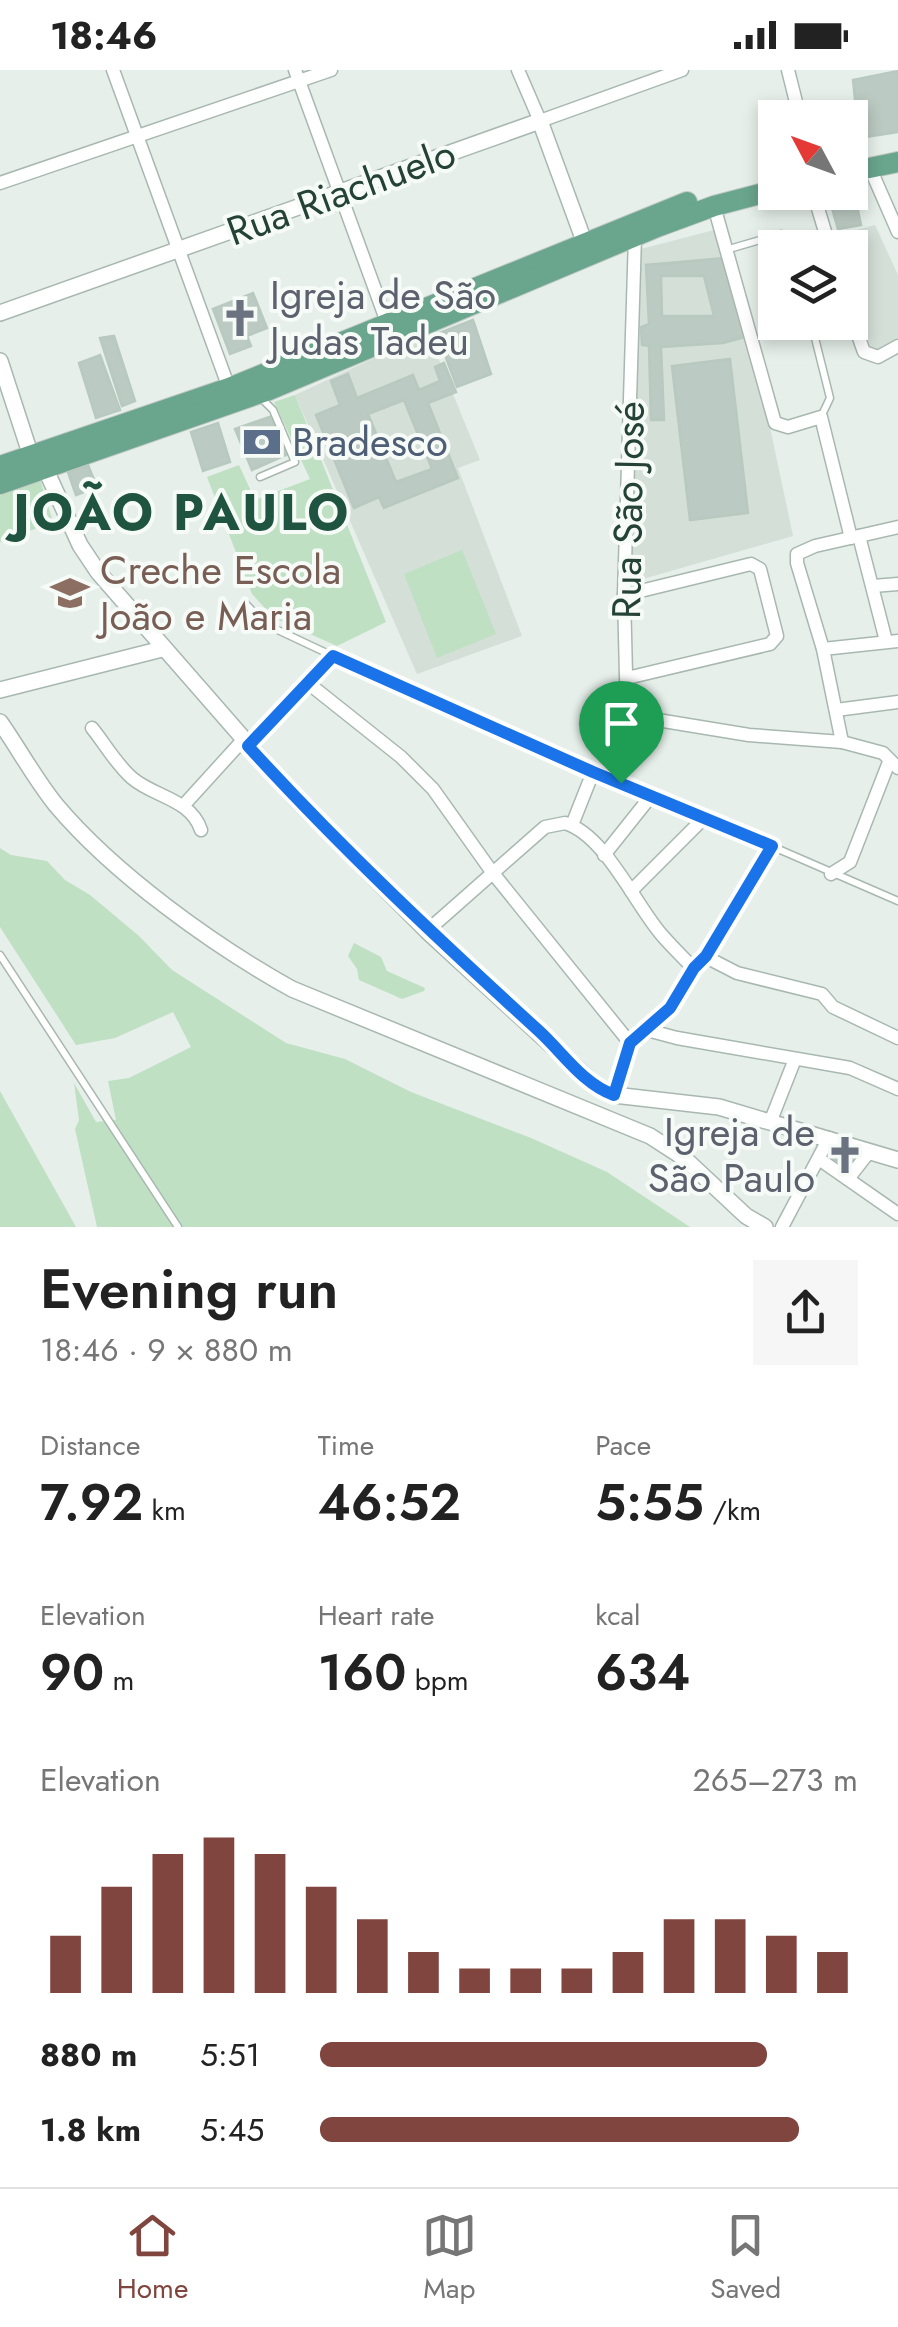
<!DOCTYPE html>
<html lang="en">
<head>
<meta charset="utf-8">
<style>
	body { margin:0; font-family:Jost,sans-serif; background:#f6f6f6; color:#222; height:100vh; display:flex; flex-direction:column; font-size:38px; white-space:nowrap }
	* { box-sizing:border-box; margin:0 }
	p { font-size:32px; color:#767676 }
	.icon { flex:none; width:55px; height:55px; fill:none; stroke:currentColor; stroke-width:2; stroke-linecap:round; stroke-linejoin:round }
	.map { position:relative; height:1157px; overflow:hidden }
	.details { display:flex; flex-direction:column; background:#fff; flex:1 }
	.details>* { flex:none }
	.needle { width:65px; rotate:311deg }
	.buttons { position:absolute; left:758px; top:30px; display:grid; gap:20px }
	.buttons a { display:grid; place-items:center; width:110px; height:110px; border-radius:0px; background:#fff; box-shadow:0 5px 15px #0003; font-size:50px }
	.pin { position:absolute; display:grid; place-items:center; width:85px; height:85px; color:#fff; margin:-102px -42px; border-radius:50% 50% 50% 0; rotate:-45deg; box-shadow:0 0 10px #0007 }
	.pin .icon { rotate:45deg }
	.round { display:grid; place-items:center; flex:none; width:105px; height:105px; border-radius:0px; background:#f6f6f6 }
	.overview { display:flex; align-items:center; justify-content:space-between; height:170px; padding:0 40px }
	h1 { font-size:55px; font-weight:600; line-height:75px }
	.stats { display:grid; grid-template-columns:repeat(3,1fr); gap:15px; height:170px; padding:10px 40px }
	.stats div { display:grid; align-content:center }
	.stats b { font-size:50px; font-weight:600 }
	.stats small { font-size:28px; font-weight:400 }
	.stats p { font-size:28px }
	.chart { height:280px; padding:20px 40px }
	.chart p { display:flex; justify-content:space-between }
	.chart svg { width:100%; height:180px; margin-top:10px; stroke:#80453e; stroke-width:6 }
	ul { padding:0 40px; list-style:none; font-size:32px }
	li { display:grid; grid-template-columns:160px 120px 1fr; align-items:center; height:75px }
	li i { height:25px; border-radius:12px; background:#80453e }
	.status { display:flex; justify-content:space-between; align-items:center; height:70px; padding:0 50px; background:#fff; direction:ltr }
	.status svg { height:28px; fill:currentColor }
	.dock { display:flex; justify-content:space-around; align-items:center; height:140px; border-top:2px solid #e0e0e0; background:#fff; font-size:28px; color:#767676 }
	.dock a { display:grid; justify-items:center; gap:5px }
	.dock .selected { color:#80453e }
	.map>svg:first-child { display:block }
	.built { fill:#d4dfd8 }
	.green { fill:#bfe0c3 }
	.building { fill:#bbcac2; stroke:#b8c9bf; stroke-width:2.5; fill-rule:evenodd }
	.lines { fill:none; stroke-linecap:round; stroke-linejoin:round }
	.service-casing { stroke:#a8b8b0; stroke-width:9 }
	.minor-casing { stroke:#a8b8b0; stroke-width:15 }
	.tertiary-casing { stroke:#a8b8b0; stroke-width:18 }
	.primary-casing { stroke:#c2cac6; stroke-width:22 }
	.service { stroke:#fff; stroke-width:6 }
	.minor { stroke:#fff; stroke-width:12 }
	.tertiary { stroke:#fff; stroke-width:15 }
	.primary { stroke:#6aa58d; stroke-width:20 }
	.route-casing { stroke:#fff; stroke-width:20 }
	.route { stroke:#1a73e8; stroke-width:12 }
	.labels { text-anchor:middle; stroke-width:8; stroke-linejoin:round; paint-order:stroke }
	.street-label { font-size:40px; fill:#244235; stroke:#f7fbf8 }
	.worship-label { font-size:40px; fill:#5b616d; stroke:#f7fbf8; text-anchor:start }
	.service-label { font-size:40px; fill:#4e5e75; stroke:#f7fbf8; text-anchor:start }
	.education-label { font-size:40px; fill:#785e54; stroke:#f7fbf8; text-anchor:start }
	.district-label { font-size:50px; font-weight:bold; letter-spacing:2.5px; fill:#1f5440; stroke:#f7fbf8 }
</style>
</head>
<body>
<div class="status"><b>18:46</b><svg viewBox="0 0 49 12"><path d="M0 12V9h3v3zM5 12V6h3v6zM10 12V3h3v9zM15 12V0h3v12zM26 1h20v11H26zM47 4h2v5h-2z"/></svg></div>
<div class="map">
<svg width="898" height="1157" viewBox="0 0 898 1157">
	<rect width="100%" height="100%" fill="#e6efea"/>
	<g class="built">
		<path d="M875,155l23,50v63l-28,15 -20,-58v-47l-16,-1 -4,-10z"/>
		<path d="M718,159l35,118 40,189 -164,47 12,-334z"/>
		<path d="M428,263l52,127 -22,8 64,168 -105,38 -122,-279z"/>
	</g>
	<g class="green">
		<path d="M295,325l91,227 -49,24 -63,-28 -22,-24 -45,-117 32,-12 16,35 55,-21 -36,-77z"/>
		<path d="M40,409l13,43 -53,20v-50z"/>
		<path d="M462,480l34,84 -59,24 -33,-84z"/>
		<path d="M0,778l11,7 36,6 18,19 25,15 49,41 33,34 114,73 59,16 66,33 120,46 76,34 83,55h-593l-22,-98 4,-9 -5,-37 22,39 20,-2 -8,-39 21,-3 62,-31 -18,-35 -58,26 -39,7 -76,-118z"/>
		<path d="M354,873l27,14 6,14 38,17 -1,3 -22,8 -43,-19 -2,-11 -9,-13z"/>
		<path d="M0,1021l76,136h-76z"/>
	</g>
	<g class="building">
		<path d="M898,1v61l-39,6 -6,-58z"/>
		<path d="M853,117l8,38 -23,4 -10,-35 22,-2z"/>
		<path d="M724,188l21,79 -22,6 -62,4 3,73h-13l-2,-74 -7,-1 -1,-18 8,-3 -3,-59zM661,206h43l10,40h-52z"/>
		<path d="M253,223l14,35 -20,8 4,10 -21,8 -17,-45z"/>
		<path d="M473,250l18,54 -34,13 -20,-53z"/>
		<path d="M114,266l21,65 -13,5 -22,-68z"/>
		<path d="M100,285l20,55 -24,8 -17,-55z"/>
		<path d="M730,289l18,154 -58,7 -18,-154z"/>
		<path d="M444,293l12,29 -28,11 30,75 -74,30 -5,-11 -25,11 -38,-93 24,-10 -9,-24 17,-7 9,24 56,-23 6,15 21,-9 -5,-14zM404,330l28,69 -36,13 -28,-68z"/>
		<path d="M272,346l16,38 -36,16 -17,-41z"/>
		<path d="M218,353l12,39 -27,9 -12,-39z"/>
		<path d="M88,395l9,22 -21,8 -8,-23z"/>
		<path d="M836,1073l24,10 -6,15 -24,-10z"/>
	</g>
	<g class="lines">
		<g class="service-casing">
			<g id="service">
				<path d="M729,179l52,-15 8,4 4,10"/>
				<path d="M811,252l19,76 -9,19"/>
				<path d="M260,407l35,-15 -22,-52 -11,-11"/>
				<path d="M245,533l20,21 68,32 565,245"/>
				<path d="M0,885l178,272"/>
			</g>
		</g>
		<g class="minor-casing">
			<g id="minor">
				<path d="M113,0l116,318"/>
				<path d="M295,0l93,255"/>
				<path d="M518,0l22,51 142,-51"/>
				<path d="M788,0l12,48"/>
				<path d="M870,98l28,64"/>
				<path d="M0,113l331,-113"/>
				<path d="M813,122l17,56"/>
				<path d="M714,136l61,217 13,4 33,-10 30,121"/>
				<path d="M850,243l14,39 14,5 20,-11"/>
				<path d="M859,466l27,105"/>
				<path d="M873,516l25,-2"/>
				<path d="M624,525l127,-31 9,5 17,67 -7,8 -143,34"/>
				<path d="M823,579l75,-8"/>
				<path d="M308,613l93,74 32,32 59,83 138,171"/>
				<path d="M836,640l62,-8"/>
				<path d="M627,645l122,20 93,7 41,11 15,15"/>
				<path d="M92,658c13,16 24,36 40,50 22,19 59,21 69,52"/>
				<path d="M842,672l-19,-93 -26,-86v-9l18,-8 83,-19"/>
				<path d="M248,676l85,-90"/>
				<path d="M621,713l6,-68 -3,-120 11,-359"/>
				<path d="M183,736l60,-66"/>
				<path d="M572,755l21,-53"/>
				<path d="M604,785l47,-59"/>
				<path d="M831,804l19,-12 39,-100"/>
				<path d="M631,821l73,-73"/>
				<path d="M427,861l118,-104 20,-4c40,12 70,81 96,111 10,12 22,23 32,34"/>
				<path d="M706,887l31,16 85,21 11,13 65,31"/>
				<path d="M647,960l30,8 173,30 48,21"/>
				<path d="M614,1025l16,-52 40,-35 23,-40 13,-11 66,-111"/>
				<path d="M771,1050l24,-61"/>
				<path d="M819,1089l79,55"/>
				<path d="M848,1109l21,-27"/>
				<path d="M782,1157l47,-89"/>
			</g>
		</g>
		<g class="tertiary-casing">
			<g id="tertiary">
				<path d="M0,243l540,-192 44,120"/>
				<path d="M0,291l31,95 14,12 35,77 18,27 199,228 130,131 170,156 17,8 105,12 179,53"/>
				<path d="M0,620l162,-41"/>
				<path d="M0,652c19,27 35,57 56,83 58,69 157,140 236,184l358,147 34,22 62,58 19,11"/>
			</g>
		</g>
		<g class="primary-casing">
			<g id="primary">
				<path d="M850,102l48,-10"/>
				<path d="M0,396l229,-78 458,-186"/>
				<path d="M0,414l269,-94 388,-163 57,-21 61,-16"/>
			</g>
		</g>
		<use href="#service" class="service"/>
		<use href="#minor" class="minor"/>
		<use href="#tertiary" class="tertiary"/>
		<use href="#primary" class="primary"/>
	</g>
	<g class="lines">
		<g class="route-casing">
			<path id="route" d="M333,586l260,116 179,74 -66,110 -12,12 -24,40 -40,35 -16,52c-31,-11 -51,-42 -75,-64 -101,-92 -199,-184 -291,-285z"/>
		</g>
		<use href="#route" class="route"/>
	</g>
	<defs>
		<g id="church-bare" transform="scale(3)"><path d="M-1.2-6h2.4v3.5h3.3v2.4h-3.3V6h-2.4V-.1h-3.3v-2.4h3.3Z" fill="#6b7280" stroke="#f7fbf8" stroke-width="2.5" paint-order="stroke"/></g>
		<g id="bank-bare" transform="scale(3)"><path d="M-6-4H6V4H-6ZM0-2.3a2.3 2.3 0 1 0 0 4.6a2.3 2.3 0 1 0 0-4.6Z" fill="#5c6f8a" stroke="#f7fbf8" stroke-width="2.5" paint-order="stroke"/></g>
		<g id="school-bare" transform="scale(3)"><path d="M0-5L7-2L0 1L-7-2ZM-4 1L0 2.5L4 1V4Q0 6-4 4Z" fill="#8d6e63" stroke="#f7fbf8" stroke-width="2.5" paint-order="stroke"/></g>
	</defs>
	<g fill-rule="evenodd">
		<use href="#church-bare" x="240" y="248"/>
		<use href="#bank-bare" x="262" y="372"/>
		<use href="#school-bare" x="70" y="523"/>
		<use href="#church-bare" x="845" y="1085"/>
	</g>
	<g class="labels">
		<g class="street-label">
			<text transform="translate(341 122) rotate(-20)" y="14">Rua Riachuelo</text>
			<text transform="translate(628 440) rotate(-89)" y="14">Rua São José</text>
		</g>
		<g class="worship-label">
			<text x="270" y="239">Igreja de São<tspan x="270" dy="46">Judas Tadeu</tspan></text>
			<text x="815" y="1076" text-anchor="end">Igreja de<tspan x="815" dy="46">São Paulo</tspan></text>
		</g>
		<g class="service-label">
			<text x="292" y="386">Bradesco</text>
		</g>
		<g class="education-label">
			<text x="100" y="514">Creche Escola<tspan x="100" dy="46">João e Maria</tspan></text>
		</g>
		<g class="district-label">
			<text x="182" y="460">JOÃO PAULO</text>
		</g>
	</g>
</svg>
<div class="buttons">
<a><svg class="needle" viewBox="-14 -14 28 28"><path d="M0-13l5 13h-10z" fill="#e53935"/><path d="M0 13l5-13h-10z" fill="#767676"/></svg></a>
<a><svg class="icon" aria-label="layers" viewBox="0 0 24 24"><path d="M12 4l9 5-9 5-9-5zM3 14l9 5 9-5"/></svg></a>
</div>
<div class="pin" style="left:621px;top:713px;background:#1e9e55"><svg class="icon" aria-label="arrive" viewBox="0 0 24 24"><path d="M6 21V4h12l-3 4 3 4H6"/></svg></div>
</div>
<section class="details">
<div class="overview"><div><h1>Evening run</h1><p>18:46 · 9 × 880 m</p></div><a class="round"><svg class="icon" aria-label="share" viewBox="0 0 24 24"><path d="M12 15V3M7 8l5-5 5 5M5 13v7h14v-7"/></svg></a></div>
<div class="stats">
<div><p>Distance</p><b>7.92<small> km</small></b></div>
<div><p>Time</p><b>46:52</b></div>
<div><p>Pace</p><b>5:55<small> /km</small></b></div>
</div>
<div class="stats">
<div><p>Elevation</p><b>90<small> m</small></b></div>
<div><p>Heart rate</p><b>160<small> bpm</small></b></div>
<div><p>kcal</p><b>634</b></div>
</div>
<div class="chart"><p><span>Elevation</span>265–273 m</p>
<svg viewBox="0 0 160 44" preserveAspectRatio="none"><path d="M5 44V30M15 44V18M25 44V10M35 44V6M45 44V10M55 44V18M65 44V26M75 44V34M85 44V38M95 44V38M105 44V38M115 44V34M125 44V26M135 44V26M145 44V30M155 44V34"/></svg>
</div>
<ul>
<li><b>880 m</b>5:51<i style="width:83%"></i></li>
<li><b>1.8 km</b>5:45<i style="width:89%"></i></li>
</ul>
</section>
<nav class="dock">
<a class="selected"><svg class="icon" aria-label="home" viewBox="0 0 24 24"><path d="M3 11l9-7 9 7M6 9v11h12V9"/></svg>Home</a>
<a><svg class="icon" aria-label="map" viewBox="0 0 24 24"><path d="M3 6l6-2 6 2 6-2v14l-6 2-6-2-6 2zM9 4v14M15 6v14"/></svg>Map</a>
<a><svg class="icon" aria-label="saved" viewBox="0 0 24 24"><path d="M7 4h10v16l-5-4-5 4z"/></svg>Saved</a>
</nav>
</body>
</html>
